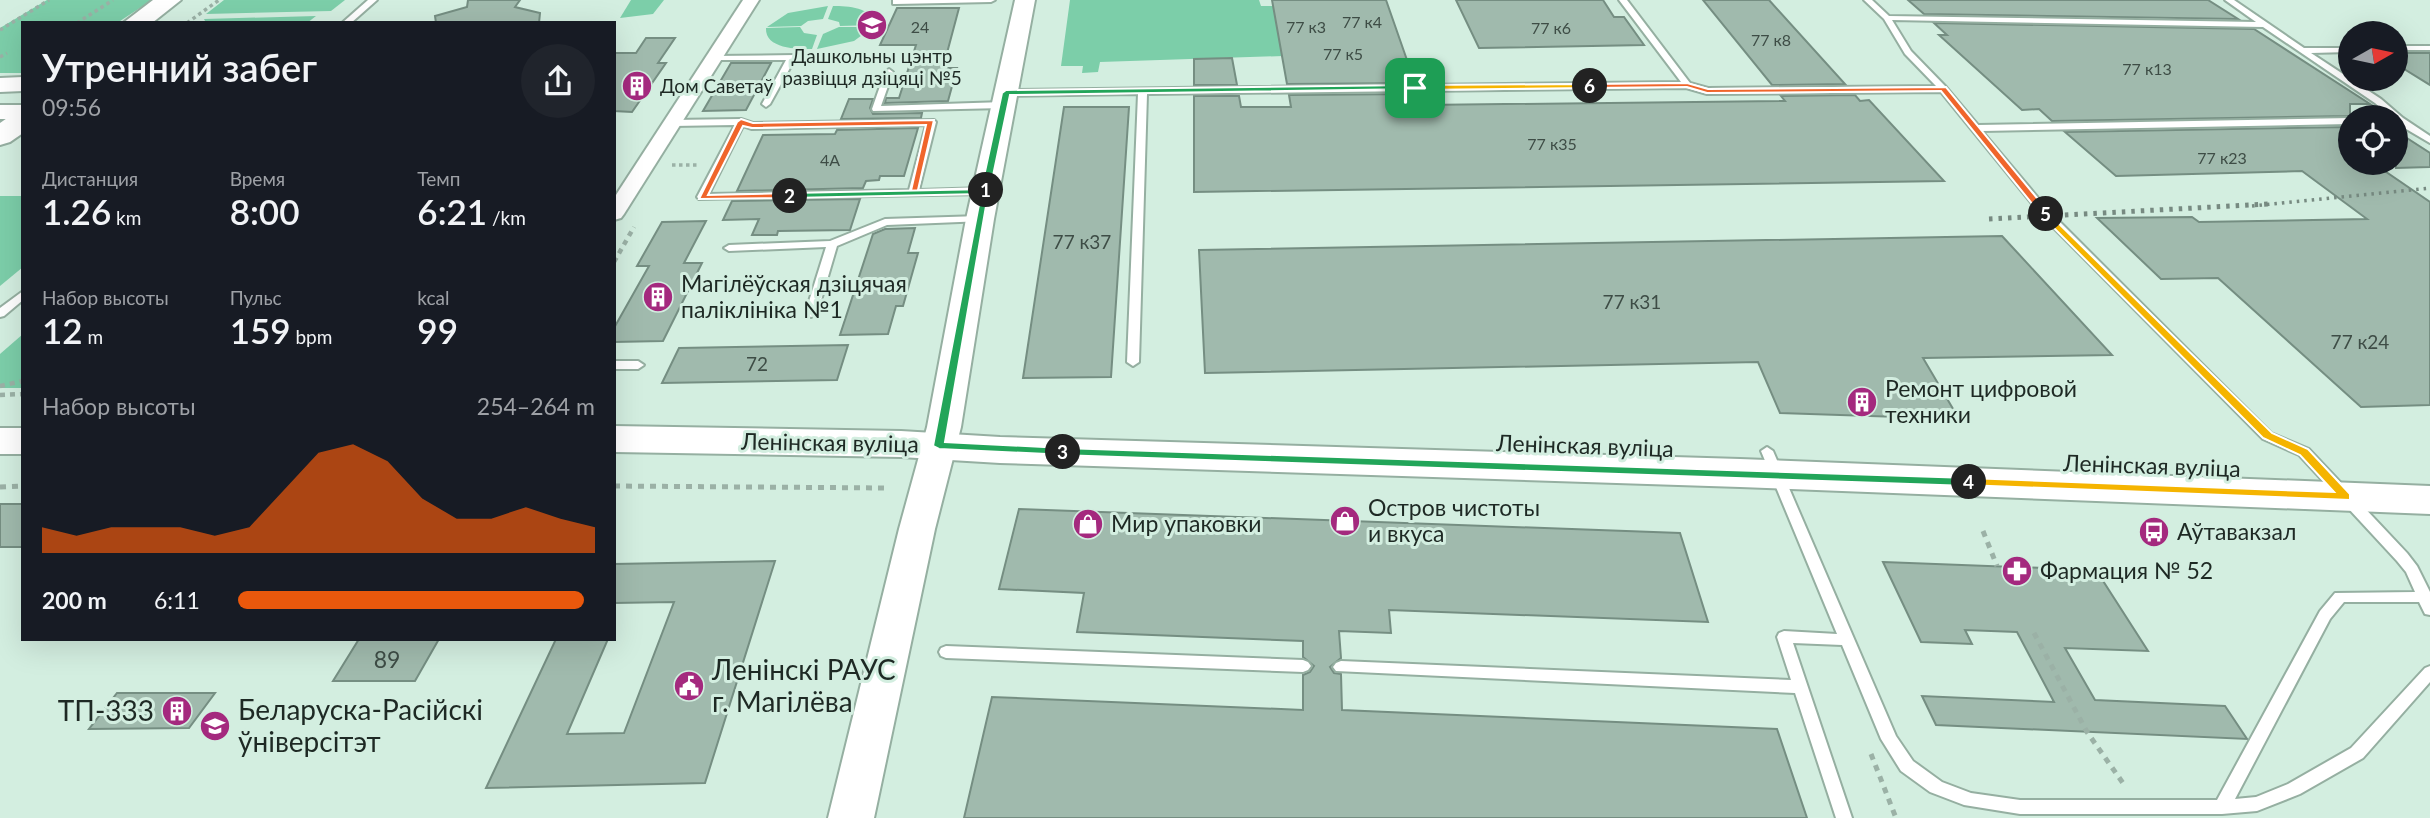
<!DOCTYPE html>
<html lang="ru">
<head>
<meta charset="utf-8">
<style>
	body { margin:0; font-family:Lato,sans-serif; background:#20242c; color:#f1f3f6; height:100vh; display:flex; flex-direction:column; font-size:26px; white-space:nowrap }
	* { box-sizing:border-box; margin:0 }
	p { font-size:23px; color:#9ea1a6 }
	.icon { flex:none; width:38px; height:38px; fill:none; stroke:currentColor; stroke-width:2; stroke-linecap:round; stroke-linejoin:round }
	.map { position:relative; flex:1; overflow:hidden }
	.side { position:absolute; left:21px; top:21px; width:595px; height:620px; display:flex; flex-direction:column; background:#171b24; border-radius:0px; box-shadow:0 7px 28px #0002 }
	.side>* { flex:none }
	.needle { width:46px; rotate:81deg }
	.buttons { position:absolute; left:2338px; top:21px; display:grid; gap:14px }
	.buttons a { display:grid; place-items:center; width:70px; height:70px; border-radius:50%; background:#171b24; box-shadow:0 7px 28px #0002; font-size:35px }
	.pin { position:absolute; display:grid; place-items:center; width:60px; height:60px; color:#fff; margin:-30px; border-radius:14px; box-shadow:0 4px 10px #0006 }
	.km { position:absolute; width:35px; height:35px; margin:-18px; border-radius:50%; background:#222; color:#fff; font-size:19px; line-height:35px; text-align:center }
	.round { display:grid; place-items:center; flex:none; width:74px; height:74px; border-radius:37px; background:#20242c }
	.head { display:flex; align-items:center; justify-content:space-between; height:119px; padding:0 21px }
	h1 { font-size:38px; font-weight:600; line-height:52px }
	.stats { display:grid; grid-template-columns:repeat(3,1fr); gap:10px; height:119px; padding:7px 21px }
	.stats div { display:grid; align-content:center }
	.stats b { font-size:35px; font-weight:600 }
	.stats small { font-size:19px; font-weight:400 }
	.stats p { font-size:19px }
	.chart { height:196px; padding:14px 21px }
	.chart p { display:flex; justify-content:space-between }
	.chart svg { width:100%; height:126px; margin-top:7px; fill:#ea580c; opacity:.7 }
	ul { padding:0 21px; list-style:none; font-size:23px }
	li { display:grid; grid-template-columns:112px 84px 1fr; align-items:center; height:52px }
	li i { height:18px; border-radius:9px; background:#ea580c }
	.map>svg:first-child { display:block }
	.green { fill:#7ccea9 }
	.building { fill:#a0baad; stroke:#758e82; stroke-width:2 }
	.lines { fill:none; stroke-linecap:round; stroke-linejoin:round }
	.lane-casing { stroke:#95afa1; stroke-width:4 }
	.street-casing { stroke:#95afa1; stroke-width:4 }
	.secondary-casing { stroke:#95afa1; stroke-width:4 }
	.primary-casing { stroke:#95afa1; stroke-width:4 }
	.path-far2 { stroke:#9bb1a6; stroke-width:3.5; stroke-dasharray:3.5 3.5; stroke-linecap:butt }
	.path-far1 { stroke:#9bb1a6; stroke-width:4.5; stroke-dasharray:5 5; stroke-linecap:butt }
	.path { stroke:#9bb1a6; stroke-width:5; stroke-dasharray:6 6; stroke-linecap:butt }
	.lane { fill:#fff; fill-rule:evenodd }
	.street { fill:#fff; fill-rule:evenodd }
	.secondary { fill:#fff; fill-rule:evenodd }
	.primary { fill:#fff; fill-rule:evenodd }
	.rail-far1 { stroke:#778a81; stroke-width:3.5; stroke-dasharray:2.5 5; stroke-linecap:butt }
	.rail { stroke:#778a81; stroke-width:5; stroke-dasharray:3.5 6; stroke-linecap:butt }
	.split-1 { fill:#22a559; stroke:#fff; stroke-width:2 }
	.split-2 { fill:#f0652b; stroke:#fff; stroke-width:2 }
	.split-3 { fill:#22a559; stroke:#fff; stroke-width:2 }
	.split-4 { fill:#22a559; stroke:#fff; stroke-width:2 }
	.split-5 { fill:#f5b400; stroke:#fff; stroke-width:2 }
	.split-6 { fill:#f0652b; stroke:#fff; stroke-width:2 }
	.split-7 { fill:#f5b400; stroke:#fff; stroke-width:2 }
	.labels { text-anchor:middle; stroke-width:6; stroke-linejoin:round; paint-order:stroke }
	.far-number-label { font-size:16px; fill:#3e4d46 }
	.far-poi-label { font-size:19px; fill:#1e2924; stroke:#d3eee0 }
	.number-label { font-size:19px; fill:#3e4d46 }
	.poi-label { font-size:23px; fill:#1e2924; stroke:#d3eee0; text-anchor:start }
	.street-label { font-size:23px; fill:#1e2924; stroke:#d3eee0 }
	.near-number-label { font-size:23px; fill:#3e4d46 }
	.near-poi-label { font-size:28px; fill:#1e2924; stroke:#d3eee0; text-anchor:start }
</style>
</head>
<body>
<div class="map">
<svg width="2430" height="818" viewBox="0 0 2430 818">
	<rect width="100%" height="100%" fill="#d3eee0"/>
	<g class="green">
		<path d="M47,0h105l-35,23h-94v50h-23v-45z"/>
		<path d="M224,0h121l-14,11 -125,3z"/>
		<path d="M631,0h33l-11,14 -33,4z"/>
		<path d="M1070,0h189l2,6h12l10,50 -183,6 -2,10 -16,1 1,-7h-22z"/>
		<path d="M828,6l-5,13 -15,2 -7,5 -34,1 21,-14z"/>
		<path d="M833,6c15,0 39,1 41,19l-34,1 -1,-4 -11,-3z"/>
		<path d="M316,16l-9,7h-101l-2,-4z"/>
		<path d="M800,27l4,6 13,2 -5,14c-15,0 -47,0 -46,-21z"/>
		<path d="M839,27h34l-19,14 -37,8 6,-15z"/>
		<path d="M0,196h23v71l-23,19z"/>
		<path d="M23,334v54h-23v-34z"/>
	</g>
	<g class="building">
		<path d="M468,0h52l-5,7 25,6 -1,10h-103l-1,-7 32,-9z"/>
		<path d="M1272,0h114l29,83 -128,1z"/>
		<path d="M1456,0h147l11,17h10l20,28 -165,3z"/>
		<path d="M1703,0h66l76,84 -73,1z"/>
		<path d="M1908,0h300l30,19 -314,-5z"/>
		<path d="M897,8h62l-16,60h14l-9,33 -63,2 1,-5h13l17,-53h-36z"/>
		<path d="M1934,23l320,6 116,75h-20v12l-298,5 -13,-12 -17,1 -83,-75h8z"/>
		<path d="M646,38h29l-17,25h8l-34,49 -18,-1v-58h22z"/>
		<path d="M2396,53h34v32l-34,-21z"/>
		<path d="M1232,58l5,27h-43v-26z"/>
		<path d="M731,63h40l-25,47 -43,1z"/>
		<path d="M1418,94l4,11 363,-4 -4,-5 74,-1 5,6 9,-1 75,81 -750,11v-96h45l2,11h50l-2,-12z"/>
		<path d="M849,99h24l-3,9 3,6 49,-1 -1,5 -80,1z"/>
		<path d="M1064,107h65l-18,270 -88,1z"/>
		<path d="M2350,127v36h23l57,39v203l-69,2 -143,-129 -57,1 -64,-61 95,-1 7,5 168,-3 -65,-48 -186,5 -51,-44z"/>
		<path d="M918,128l-14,48h-24l-1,4 -13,1 -3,7 -126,3 26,-56 72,-1 2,-4z"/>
		<path d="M2396,131l34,22v14l-34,1z"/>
		<path d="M860,199l-10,31 -72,1 -1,4h-25l7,-16 -36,1 9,-19z"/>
		<path d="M706,221l-22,42h18l-39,78 -49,1v-14l35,-62h-12l25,-44z"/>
		<path d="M915,228l-7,25h10l-15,53h-7l-8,28 -48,1 33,-101 12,-5z"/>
		<path d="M2002,236l110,119 -189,3 36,61 -179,-6 -22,-51 -553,11 -6,-123z"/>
		<path d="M848,345l-11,35 -175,3 17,-35z"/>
		<rect x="0" y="504" width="23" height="43"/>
		<path d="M1019,509l661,24 28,89 -319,-12 2,23 -52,-2 2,27 -11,9 4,6 7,1 1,36 435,19 30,89h-843l28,-121 311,13v-35l7,-3 4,-6 -11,-9v-16l-226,-9 7,-39 -85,-4z"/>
		<path d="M775,561l-70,222 -219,5 70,-149h52l-41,95 57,-1 50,-131 -60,1v-39z"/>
		<path d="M1883,562l213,8 52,81 -83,-3 30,52 130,6 22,33 -311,-14 -14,-29 132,6 -37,-70 -52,-2 7,14 -51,-2z"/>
		<path d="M359,639h80l-24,42h-82z"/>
		<path d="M117,693h98l-26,35 -100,1z"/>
	</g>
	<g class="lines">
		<g class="lane-casing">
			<g id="lane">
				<path d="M368,0h9l-26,23h-9z"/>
				<path d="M893,0h102l-4,2 -95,2h-3z"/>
				<path d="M1619,0h8l63,83 18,5 228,-2 -31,-32 -21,-35 -20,-19h8l17,16 367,6 -31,-22h9l70,48h46v4l-39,1 70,46 22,19 27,18v7l-34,-20v-6h-5l-16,-14 -112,-76 -371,-7 19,31 35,36 32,38 372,-7v6l-368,7 68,81 221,221 38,16 98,104 10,13 13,26v23l-5,-1 -6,-12h-75l-14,17 -95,180 21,-2 32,-13 63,-36 74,-80 5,-2v16l-67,76 -63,36 -43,17 -35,3h-202l-56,-9 -34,-13 -29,-21 -20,-32 -39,-94 -49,-2 59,175h-16l-41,-125 -459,-22 -3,-4 3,-4 5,-2 450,19 -14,-43 2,-4 5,-2 53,3 -76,-183 6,-4 6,4 123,285 17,25 29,21 29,11 49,7h197l103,-189 15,-18 80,-1 -9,-20 -9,-11 -98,-106 -36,-16 -221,-223 -101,-124 -234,2 -21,-6 -539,6 -8,268 -6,4 -6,-4 11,-268 -132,2 -4,-3 4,-3 675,-8z"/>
				<rect x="2396" y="46" width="34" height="4"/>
				<path d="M795,55l1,2 -26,47 -4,3 -4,-3 24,-44h-72l-4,-2 4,-2z"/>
				<path d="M889,69l4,3 -12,34 123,-4 4,3 -4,3 -131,3 -1,-2 13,-37z"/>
				<path d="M741,119l12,4 181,-3 2,2 -17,68 67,-2 5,3 -5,3 -287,5 -2,-2 38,-72 -63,1 -5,-3 5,-3zM926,125l-17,65 -200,4 34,-68 9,3z"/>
				<path d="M980,216l5,3 -1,2 -97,4 -50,21 -20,68 -6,3 -6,-3 21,-67 -97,4 -5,-3 5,-3 101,-4 55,-22z"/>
				<path d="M23,291v9l-19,16 -4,1v-9z"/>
				<path d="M614,361h24l6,4 -6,4h-24z"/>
				<path d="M946,646l357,14 5,2 3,4 -3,4 -5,2 -357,-14 -5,-2 -2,-4 2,-4z"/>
			</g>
		</g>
		<g class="street-casing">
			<path id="street" d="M743,0h16l-135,214 -3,4 -7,2v-22z"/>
		</g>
		<g class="secondary-casing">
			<g id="secondary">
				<path d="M1015,0h20l-41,219 -33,208 -26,102 -61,289h-46l71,-289 28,-102 39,-208z"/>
				<path d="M23,77v14l-23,1v-14z"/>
				<rect x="0" y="105" width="23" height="14"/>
			</g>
		</g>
		<g class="primary-casing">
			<g id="primary">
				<path d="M153,0h28l-29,23h-29z"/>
				<path d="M23,112v21l-13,9 -10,3v-22l13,-9z"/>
				<path d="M614,426l287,5 99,6 740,22 690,27v28l-690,-27 -740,-24 -99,-6 -287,-5z"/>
				<rect x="0" y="428" width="23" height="26"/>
			</g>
		</g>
		<g class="path-far2">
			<path d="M77,23l36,-23"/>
			<path d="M187,23l32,-23"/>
			<path d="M0,30l49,-30"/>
			<path d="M0,57l7,-4"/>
			<path d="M672,165h27"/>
		</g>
		<g class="path-far1">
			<path d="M614,262l20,-35"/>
			<path d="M0,386l23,-5"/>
			<path d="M0,395l23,-1"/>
		</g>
		<g class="path">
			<path d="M614,486l274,2"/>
			<path d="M0,487l23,-1"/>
			<path d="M1983,531l14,35"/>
			<path d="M2034,633l53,99 38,54"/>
			<path d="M1871,754l25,64"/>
		</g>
		<use href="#lane" class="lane"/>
		<use href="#street" class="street"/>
		<use href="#secondary" class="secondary"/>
		<use href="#primary" class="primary"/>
		<path class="rail-far1" d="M2252,206l178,-18"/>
		<path class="rail" d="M1989,219l280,-15"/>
	</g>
	<path class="split-1" d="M1415,85l3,4 -408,6 -20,95 -4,3 -5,-3 21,-97 4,-3z"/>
	<path class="split-2" d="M741,119l12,4 181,-3 -16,70 68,-2 4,2 -4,3 -76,2 16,-70 -174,3 -9,-2 -35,69 82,-2 5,3 -5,2 -91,1 38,-77z"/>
	<path class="split-3" d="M989,189l-44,253 118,6 6,4 -2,3 -128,-6 -6,-3 48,-252 -191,4 -4,-2 4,-3z"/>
	<path class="split-4" d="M1063,448l906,30 6,4 -6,4 -910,-31 -2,-3z"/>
	<path class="split-5" d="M2046,211l226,222 36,16 42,45v6l-385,-15 -2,-3 6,-4 365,14 -34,-37 -37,-17 -221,-222 -1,-2z"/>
	<path class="split-6" d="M1687,83l21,6 238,-2 104,127 -8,2 -101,-125 -234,2 -20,-6 -97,1 -4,-2 4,-2z"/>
	<path class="split-7" d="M1590,84l2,4 -177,2 -4,-2 4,-3z"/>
	<defs>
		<g id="school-disc" transform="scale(1.575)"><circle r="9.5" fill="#a4297e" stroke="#d3eee0"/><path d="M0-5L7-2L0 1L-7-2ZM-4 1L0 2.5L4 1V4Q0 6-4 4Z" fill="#fff"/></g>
		<g id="building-disc" transform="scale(1.575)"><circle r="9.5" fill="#a4297e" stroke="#d3eee0"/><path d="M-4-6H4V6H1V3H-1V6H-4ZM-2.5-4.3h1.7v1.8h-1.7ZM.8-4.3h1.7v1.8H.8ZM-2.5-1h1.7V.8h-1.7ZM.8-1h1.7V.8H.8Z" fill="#fff"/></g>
		<g id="shop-disc" transform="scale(1.575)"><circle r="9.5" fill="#a4297e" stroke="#d3eee0"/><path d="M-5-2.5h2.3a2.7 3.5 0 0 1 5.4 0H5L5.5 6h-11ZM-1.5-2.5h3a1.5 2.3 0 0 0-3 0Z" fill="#fff"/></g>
		<g id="bus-disc" transform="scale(1.575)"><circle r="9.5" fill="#a4297e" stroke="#d3eee0"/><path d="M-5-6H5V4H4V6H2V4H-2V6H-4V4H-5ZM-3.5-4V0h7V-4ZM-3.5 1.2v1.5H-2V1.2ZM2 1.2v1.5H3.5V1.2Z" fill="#fff"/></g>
		<g id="pharmacy-disc" transform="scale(1.575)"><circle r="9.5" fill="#a4297e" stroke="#d3eee0"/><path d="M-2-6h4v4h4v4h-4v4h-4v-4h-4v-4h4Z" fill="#fff"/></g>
		<g id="civic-disc" transform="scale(1.575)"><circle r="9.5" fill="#a4297e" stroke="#d3eee0"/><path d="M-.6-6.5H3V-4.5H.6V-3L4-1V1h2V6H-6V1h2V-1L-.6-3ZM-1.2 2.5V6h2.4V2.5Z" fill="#fff"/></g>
		<g id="university-disc" transform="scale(1.575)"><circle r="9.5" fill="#a4297e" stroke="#d3eee0"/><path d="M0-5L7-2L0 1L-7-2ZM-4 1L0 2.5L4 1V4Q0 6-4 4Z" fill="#fff"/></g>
	</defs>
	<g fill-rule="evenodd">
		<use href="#school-disc" x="872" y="25"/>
		<use href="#building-disc" x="637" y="86"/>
		<use href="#building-disc" x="658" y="297"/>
		<use href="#building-disc" x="1862" y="402"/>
		<use href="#shop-disc" x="1345" y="521"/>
		<use href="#shop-disc" x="1088" y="524"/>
		<use href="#bus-disc" x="2154" y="532"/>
		<use href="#pharmacy-disc" x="2017" y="571"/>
		<use href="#civic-disc" x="689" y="686"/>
		<use href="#building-disc" x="177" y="711"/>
		<use href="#university-disc" x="215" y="726"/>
	</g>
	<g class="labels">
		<g class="far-number-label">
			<text x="1362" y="28">77 к4</text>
			<text x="920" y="33">24</text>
			<text x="1306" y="33">77 к3</text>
			<text x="1551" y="34">77 к6</text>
			<text x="1771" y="46">77 к8</text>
			<text x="1343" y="60">77 к5</text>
			<text x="2147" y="75">77 к13</text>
			<text x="1552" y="150">77 к35</text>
			<text x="2222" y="164">77 к23</text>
			<text x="830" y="166">4А</text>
		</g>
		<g class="far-poi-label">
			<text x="872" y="63">Дашкольны цэнтр<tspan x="872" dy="22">развіцця дзіцяці №5</tspan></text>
			<text x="660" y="93" text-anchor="start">Дом Саветаў</text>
		</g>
		<g class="number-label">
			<text x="1082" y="249">77 к37</text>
			<text x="1632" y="309">77 к31</text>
			<text x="2360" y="349">77 к24</text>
			<text x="757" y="371">72</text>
		</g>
		<g class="poi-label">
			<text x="681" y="292">Магілёўская дзіцячая<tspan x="681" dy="26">паліклініка №1</tspan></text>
			<text x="1885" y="397">Ремонт цифровой<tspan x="1885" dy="26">техники</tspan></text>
			<text x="1368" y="516">Остров чистоты<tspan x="1368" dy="26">и вкуса</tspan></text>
			<text x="1111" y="532">Мир упаковки</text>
			<text x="2177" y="540">Аўтавакзал</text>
			<text x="2040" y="579">Фармация № 52</text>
		</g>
		<g class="street-label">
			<text transform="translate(830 443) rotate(1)" y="8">Ленінская вуліца</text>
			<text transform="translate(1585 446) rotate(2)" y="8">Ленінская вуліца</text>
			<text transform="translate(2152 466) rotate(2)" y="8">Ленінская вуліца</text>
		</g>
		<g class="near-number-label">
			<text x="387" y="668">89</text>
		</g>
		<g class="near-poi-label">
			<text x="712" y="680">Ленінскі РАУС<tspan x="712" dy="32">г. Магілёва</tspan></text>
			<text x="238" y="720">Беларуска-Расійскі<tspan x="238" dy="32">ўніверсітэт</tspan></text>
			<text x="154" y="721" text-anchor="end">ТП-333</text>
		</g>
	</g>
</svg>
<div class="buttons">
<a><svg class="needle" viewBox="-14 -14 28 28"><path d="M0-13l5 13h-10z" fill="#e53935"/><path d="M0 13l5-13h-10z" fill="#9ea1a6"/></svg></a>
<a><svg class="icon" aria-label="locate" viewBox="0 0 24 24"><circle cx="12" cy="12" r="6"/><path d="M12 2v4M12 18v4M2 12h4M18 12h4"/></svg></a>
</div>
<div class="pin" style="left:1415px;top:88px;background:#1e9e55"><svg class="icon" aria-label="arrive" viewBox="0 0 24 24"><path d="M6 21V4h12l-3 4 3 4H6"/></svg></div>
<b class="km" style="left:986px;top:190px">1</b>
<b class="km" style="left:790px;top:196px">2</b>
<b class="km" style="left:1063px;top:452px">3</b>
<b class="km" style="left:1969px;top:482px">4</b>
<b class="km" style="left:2046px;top:214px">5</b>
<b class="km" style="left:1590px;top:86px">6</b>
<section class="side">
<div class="head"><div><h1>Утренний забег</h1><p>09:56</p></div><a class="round"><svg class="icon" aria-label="share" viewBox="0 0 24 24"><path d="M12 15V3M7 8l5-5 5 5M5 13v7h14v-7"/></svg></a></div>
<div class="stats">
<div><p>Дистанция</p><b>1.26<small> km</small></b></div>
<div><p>Время</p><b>8:00</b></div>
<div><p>Темп</p><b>6:21<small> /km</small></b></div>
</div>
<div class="stats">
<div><p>Набор высоты</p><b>12<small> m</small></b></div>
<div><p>Пульс</p><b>159<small> bpm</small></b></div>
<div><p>kcal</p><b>99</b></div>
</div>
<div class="chart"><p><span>Набор высоты</span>254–264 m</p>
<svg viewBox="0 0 160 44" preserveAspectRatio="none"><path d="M0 44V35L10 38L20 35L30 35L40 35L50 38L60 35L70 22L80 9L90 6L100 12L110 25L120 32L130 32L140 28L150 32L160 35V44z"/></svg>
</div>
<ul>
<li><b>200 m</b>6:11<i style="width:97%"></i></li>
</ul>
</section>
</div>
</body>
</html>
